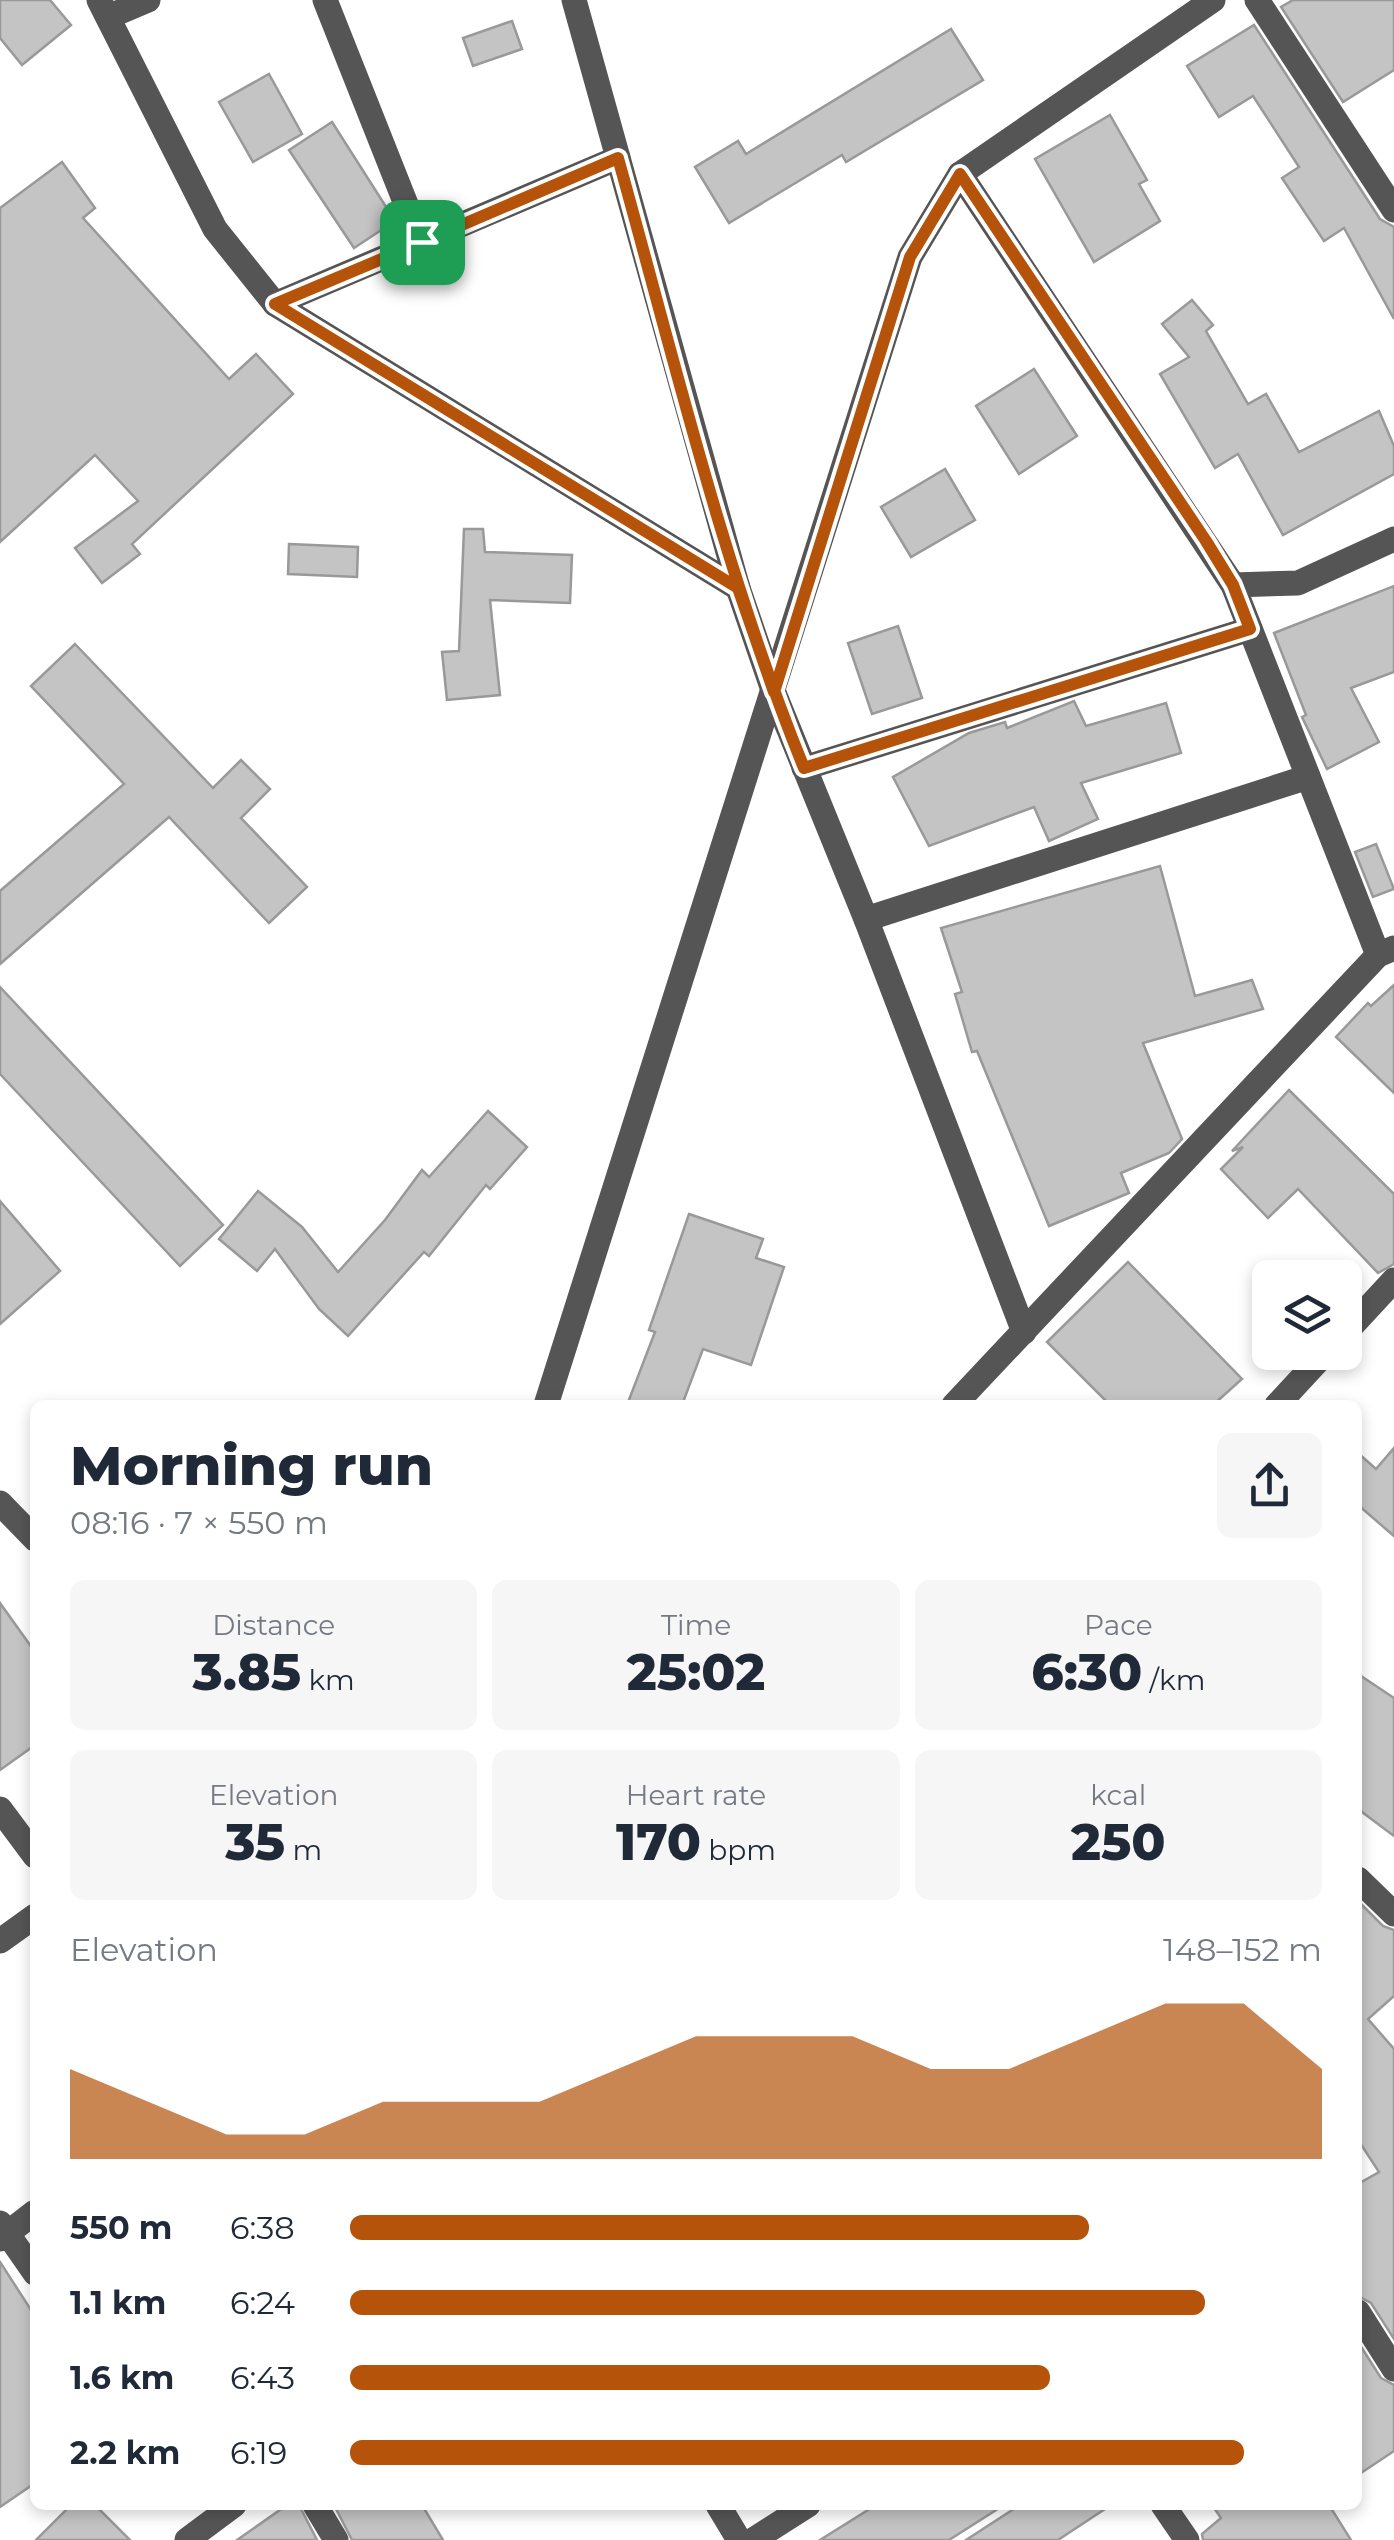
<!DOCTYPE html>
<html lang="en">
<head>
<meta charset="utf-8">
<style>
	body { margin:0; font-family:Montserrat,sans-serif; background:#f6f6f7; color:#1f2937; height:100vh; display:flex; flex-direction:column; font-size:38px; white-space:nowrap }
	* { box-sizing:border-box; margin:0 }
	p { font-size:32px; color:#747a83 }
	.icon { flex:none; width:55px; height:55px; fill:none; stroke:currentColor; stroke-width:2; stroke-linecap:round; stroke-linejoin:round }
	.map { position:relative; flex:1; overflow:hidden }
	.sheet { position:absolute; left:30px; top:1400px; width:1332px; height:1110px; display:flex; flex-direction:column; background:#fff; border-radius:15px; box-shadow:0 5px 15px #0003 }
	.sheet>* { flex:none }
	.controls { position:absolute; left:1252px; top:1260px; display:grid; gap:20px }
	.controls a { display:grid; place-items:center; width:110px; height:110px; border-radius:15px; background:#fff; box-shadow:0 5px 15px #0003; font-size:50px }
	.pin { position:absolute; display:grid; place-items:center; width:85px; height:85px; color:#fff; margin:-42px; border-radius:20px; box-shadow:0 5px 15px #0006 }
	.round { display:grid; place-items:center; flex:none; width:105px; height:105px; border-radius:15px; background:#f6f6f7 }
	.overview { display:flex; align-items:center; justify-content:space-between; height:170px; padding:0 40px }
	h1 { font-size:55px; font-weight:800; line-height:75px }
	.stats { display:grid; grid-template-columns:repeat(3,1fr); gap:15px; height:170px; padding:10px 40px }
	.stats div { display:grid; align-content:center; border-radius:15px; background:#f6f6f7; text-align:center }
	.stats b { font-size:50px; font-weight:800 }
	.stats small { font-size:28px; font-weight:400 }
	.stats p { font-size:28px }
	.chart { height:280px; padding:20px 40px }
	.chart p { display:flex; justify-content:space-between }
	.chart svg { width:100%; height:180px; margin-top:10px; fill:#b45309; opacity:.7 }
	ul { padding:0 40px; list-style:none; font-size:32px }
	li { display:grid; grid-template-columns:160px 120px 1fr; align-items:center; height:75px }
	li i { height:25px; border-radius:12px; background:#b45309 }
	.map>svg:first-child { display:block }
	.building { fill:#c4c4c4; stroke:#999; stroke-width:2.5 }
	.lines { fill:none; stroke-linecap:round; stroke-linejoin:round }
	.minor { stroke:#555; stroke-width:25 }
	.route-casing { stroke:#fff; stroke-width:20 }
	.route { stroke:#b45309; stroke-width:12 }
</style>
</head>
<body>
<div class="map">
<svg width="1394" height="2540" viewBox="0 0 1394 2540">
	<rect width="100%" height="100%" fill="#fff"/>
	<g class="building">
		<path d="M0,0h50l21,25 -49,40 -22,-27z"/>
		<path d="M1293,0h101v70l-51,32 -62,-95z"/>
		<path d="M512,21l10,28 -49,17 -10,-28z"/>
		<path d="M1254,25l126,194 14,8v92l-50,-91 -20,13 -42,-63 17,-11 -46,-71 -34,21 -32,-51z"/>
		<path d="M951,29l32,51 -137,82 -4,-7 -113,68 -34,-56 43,-26 8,13z"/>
		<path d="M269,74l33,60 -49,28 -34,-60z"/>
		<path d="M1110,115l37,65 -8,4 21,37 -66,41 -59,-103z"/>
		<path d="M332,122l63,99 -41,27 -65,-98z"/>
		<path d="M62,162l33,46 -12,10 146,161 27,-25 37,40 -161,150 8,10 -38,29 -27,-35 63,-47 -43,-46 -95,87v-334z"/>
		<path d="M1192,300l21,25 -7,6 42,73 18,-10 33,58 80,-41 15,35v28l-111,61 -45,-81 -23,14 -55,-94 29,-17 -27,-33z"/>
		<path d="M1034,369l43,67 -58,38 -43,-68z"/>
		<path d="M945,469l30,51 -64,37 -30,-50z"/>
		<path d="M464,529h19l2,23 87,3 -2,48 -80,-3 10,95 -53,5 -5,-48 17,-1z"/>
		<path d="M289,544l69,3 -1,30 -69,-3z"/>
		<path d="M1394,586v86l-43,16 28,54 -52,27 -25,-52 4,-2 -32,-82z"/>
		<path d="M898,626l24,72 -50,16 -24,-71z"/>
		<path d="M75,644l138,144 28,-28 29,29 -29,29 66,69 -38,36 -100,-106 -169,147v-73l124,-107 -93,-98z"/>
		<path d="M1074,701l12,25 80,-23 15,50 -100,30 17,36 -49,22 -15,-34 -105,39 -36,-69 76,-44 36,-11 2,6z"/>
		<path d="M1376,844l18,45 -21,8 -18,-45z"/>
		<path d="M1160,866l35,130 57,-16 11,29 -120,34 39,96 -13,14 -48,20 8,20 -80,33 -72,-175 -5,1 -17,-58 7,-2 -21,-64z"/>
		<path d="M1394,985v108l-58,-56 32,-34 3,3z"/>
		<path d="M0,987l223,238 -43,41 -180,-192z"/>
		<path d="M1289,1090l105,104v70l-16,9 -80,-84 -30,29 -47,-49 22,-22 -11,4z"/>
		<path d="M488,1111l39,36 -37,42 -4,-4 -57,71 -5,-4 -76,84 -29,-27 -44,-60 -18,22 -38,-32 39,-48 44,36 36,45 47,-52 37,-50 7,7z"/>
		<path d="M0,1201l60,70 -60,53z"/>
		<path d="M689,1214l74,25 -7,19 28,9 -33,98 -48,-16 -21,56h-55l28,-73 -6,-2z"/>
		<path d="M1128,1262l114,117 -29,26h-103l-63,-63z"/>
		<path d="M1394,1448v88l-36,-31v-52l18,16z"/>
		<path d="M0,1603l35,49v93l-35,25z"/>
		<path d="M1358,1674l36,24v138l-36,-27z"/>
		<path d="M1358,1901l25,25 11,4v66l-26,23 26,30v290l-23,-36 -13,-7v-112l21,-12 -21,-32z"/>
		<path d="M0,2262l35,54v167l-35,24z"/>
		<path d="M1358,2342l23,36 13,7v66l-36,24z"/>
		<path d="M71,2505h24l35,35h-94z"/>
		<path d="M287,2505h12l18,35h-80z"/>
		<path d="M334,2505h88l21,35h-91z"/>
		<path d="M876,2505h128l-55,35h-129z"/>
		<path d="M1020,2505h91l-53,35h-92z"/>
		<path d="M1212,2505h117l22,35h-148l-1,-6 19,-16z"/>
	</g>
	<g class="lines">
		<g class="minor">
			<path d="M99,0l116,229 60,75 463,284"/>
			<path d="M325,0l96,242"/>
			<path d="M574,0l164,588 36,105 92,226 158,413"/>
			<path d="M1257,0l137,210"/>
			<path d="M108,17l40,-17"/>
			<path d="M960,174l273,411 65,-2 96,-44"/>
			<path d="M275,304l343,-146"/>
			<path d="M1233,585l145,370"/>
			<path d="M804,768l446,-139"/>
			<path d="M866,919l442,-142"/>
			<path d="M1345,1333l49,-53"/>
			<path d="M546,1405l364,-1148 50,-83 253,-174"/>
			<path d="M954,1405l424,-450 16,-7"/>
			<path d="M1277,1405l49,-53"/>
			<path d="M0,1503l35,36"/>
			<path d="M0,1809l35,47"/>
			<path d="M1358,1879l36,35"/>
			<path d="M0,1941l35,-25"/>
			<path d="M0,2223l35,50"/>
			<path d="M0,2239l35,-27"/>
			<path d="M1358,2312l36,57"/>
			<path d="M315,2505l21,35"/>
			<path d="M718,2505l21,35"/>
			<path d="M1163,2505l24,35"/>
			<path d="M187,2540l47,-35"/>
			<path d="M753,2540l55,-35"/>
		</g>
	</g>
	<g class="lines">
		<g class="route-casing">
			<path id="route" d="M422,242l196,-84c57,204 106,413 186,610l446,-139 -17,-44 -27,-44 -246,-367 -50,83 -136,435 -36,-104 -463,-284 147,-62"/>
		</g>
		<use href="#route" class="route"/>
	</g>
</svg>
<div class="controls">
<a><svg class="icon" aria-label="layers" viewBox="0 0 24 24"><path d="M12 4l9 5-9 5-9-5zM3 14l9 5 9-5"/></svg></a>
</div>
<div class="pin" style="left:422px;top:242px;background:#1e9e55"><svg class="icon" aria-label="arrive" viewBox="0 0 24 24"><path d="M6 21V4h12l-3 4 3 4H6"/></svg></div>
<section class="sheet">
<div class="overview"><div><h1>Morning run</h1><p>08:16 · 7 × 550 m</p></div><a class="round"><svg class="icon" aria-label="share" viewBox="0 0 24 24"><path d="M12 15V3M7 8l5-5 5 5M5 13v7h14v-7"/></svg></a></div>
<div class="stats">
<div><p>Distance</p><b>3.85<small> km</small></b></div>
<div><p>Time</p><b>25:02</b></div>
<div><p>Pace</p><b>6:30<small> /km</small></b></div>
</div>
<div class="stats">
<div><p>Elevation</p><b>35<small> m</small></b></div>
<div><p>Heart rate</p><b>170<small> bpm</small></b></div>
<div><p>kcal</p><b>250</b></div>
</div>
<div class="chart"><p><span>Elevation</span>148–152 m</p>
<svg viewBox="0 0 160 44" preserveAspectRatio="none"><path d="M0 44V22L10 30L20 38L30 38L40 30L50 30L60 30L70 22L80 14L90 14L100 14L110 22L120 22L130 14L140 6L150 6L160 22V44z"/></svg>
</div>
<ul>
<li><b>550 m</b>6:38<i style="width:76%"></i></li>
<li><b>1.1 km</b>6:24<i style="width:88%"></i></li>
<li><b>1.6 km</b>6:43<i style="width:72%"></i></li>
<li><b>2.2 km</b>6:19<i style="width:92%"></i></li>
</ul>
</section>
</div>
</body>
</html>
